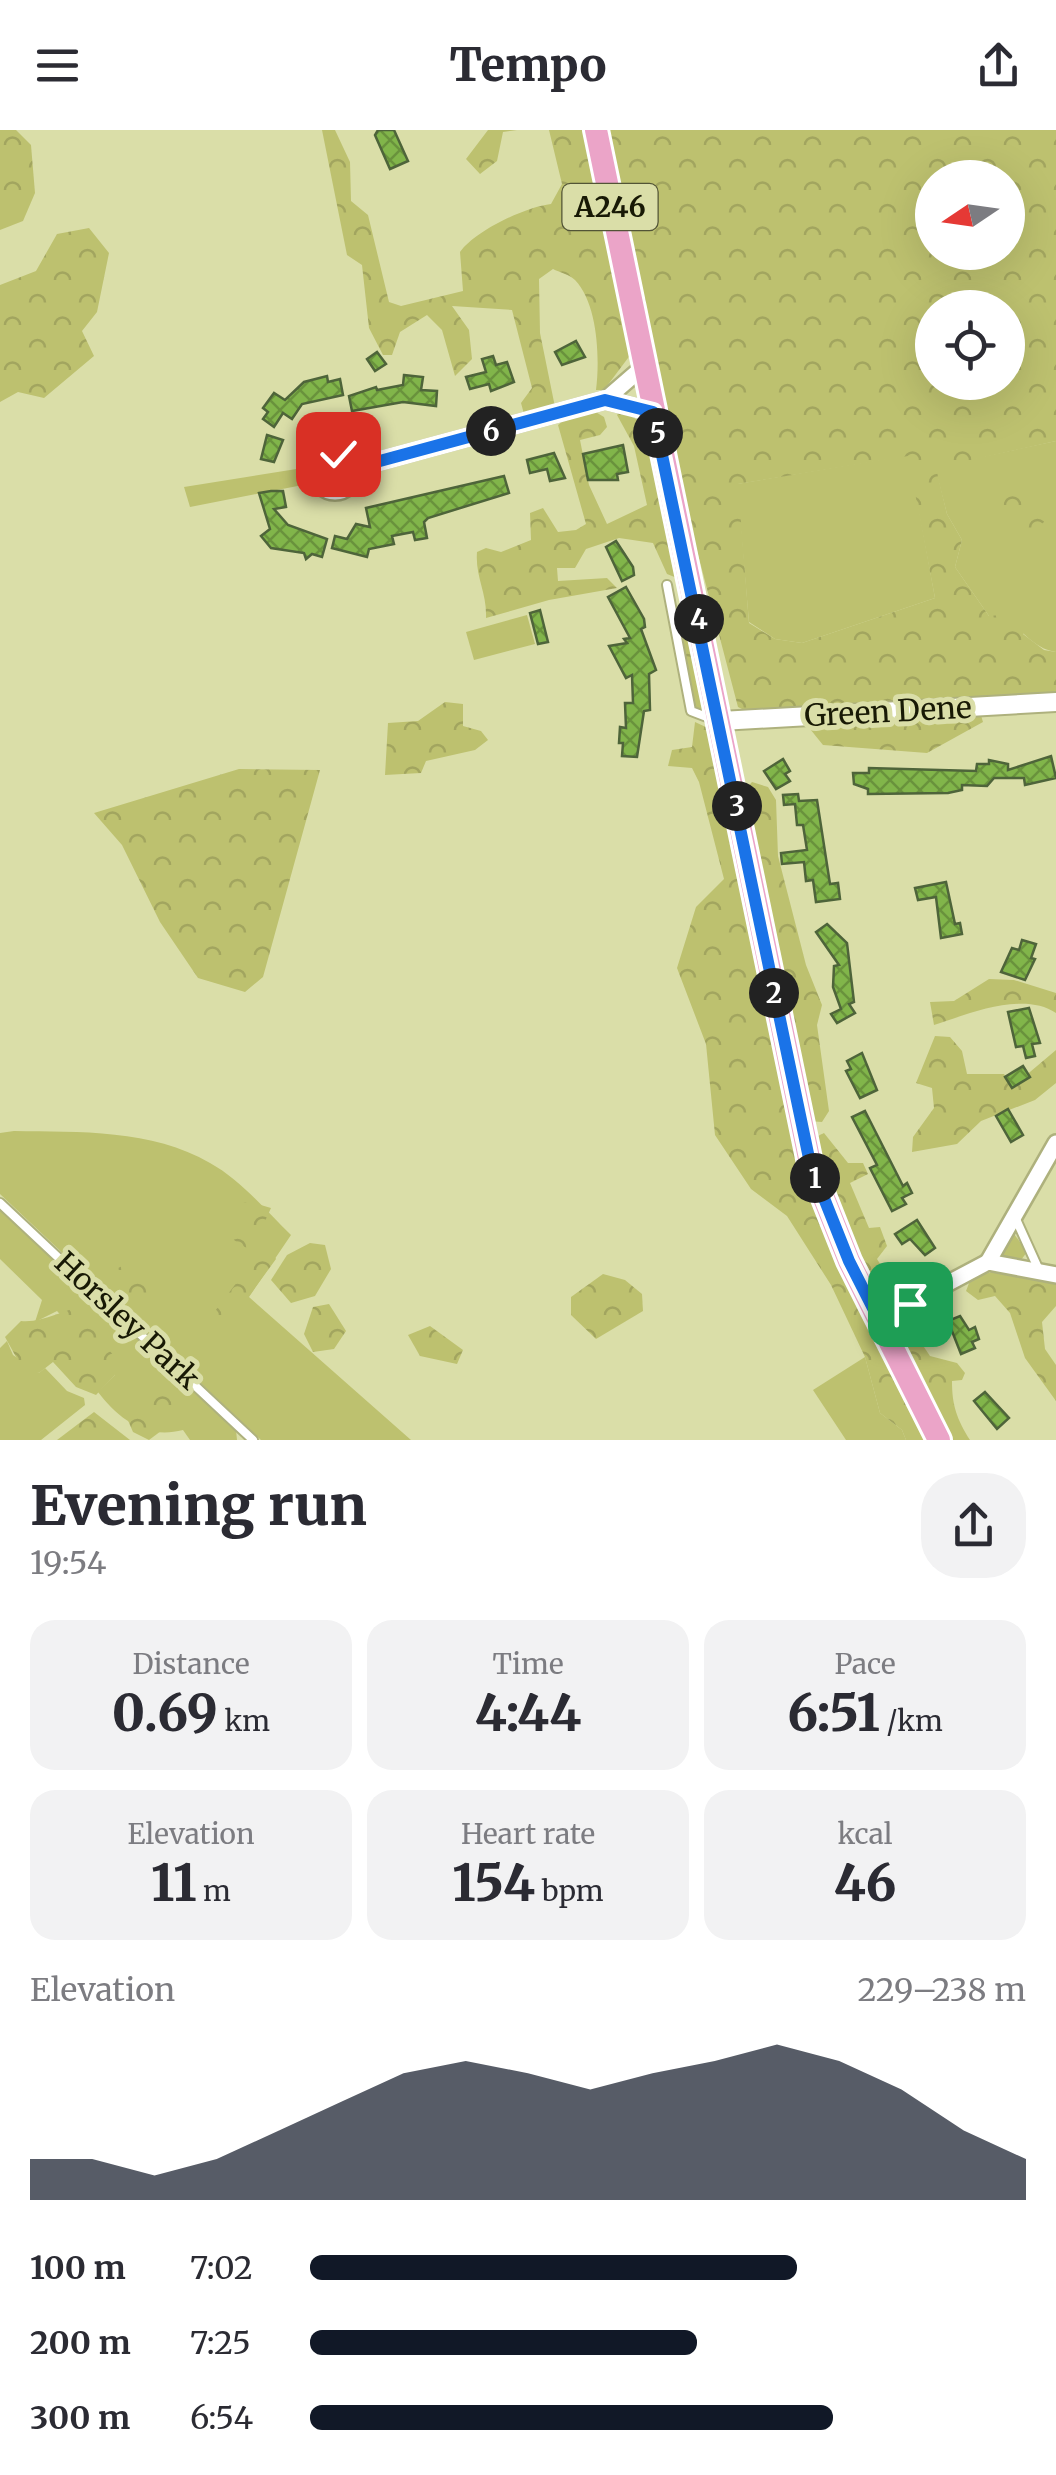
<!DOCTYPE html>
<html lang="en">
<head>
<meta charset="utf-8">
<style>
	body { margin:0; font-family:Merriweather,serif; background:#f2f2f3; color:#2b2b33; height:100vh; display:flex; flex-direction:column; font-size:38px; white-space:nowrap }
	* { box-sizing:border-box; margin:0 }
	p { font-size:32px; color:#7c7c81 }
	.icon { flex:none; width:55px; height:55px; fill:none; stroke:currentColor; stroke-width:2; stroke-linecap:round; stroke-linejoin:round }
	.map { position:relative; height:1310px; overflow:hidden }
	.details { display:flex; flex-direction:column; background:#fff; flex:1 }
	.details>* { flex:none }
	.needle { width:65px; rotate:257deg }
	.fabs { position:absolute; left:915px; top:30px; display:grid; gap:20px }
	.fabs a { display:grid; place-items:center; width:110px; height:110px; border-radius:50%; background:#fff; box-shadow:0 10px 40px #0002; font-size:50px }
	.pin { position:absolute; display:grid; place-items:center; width:85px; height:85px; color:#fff; margin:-42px; border-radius:20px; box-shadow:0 5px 15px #0006 }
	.km { position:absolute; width:50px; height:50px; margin:-25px; border-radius:50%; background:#222; color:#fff; font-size:28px; line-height:50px; text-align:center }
	.round { display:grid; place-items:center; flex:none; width:105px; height:105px; border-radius:40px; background:#f2f2f3 }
	.headline { display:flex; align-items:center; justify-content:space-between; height:170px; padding:0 30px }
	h1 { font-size:55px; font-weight:800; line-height:75px }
	.metrics { display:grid; grid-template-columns:repeat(3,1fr); gap:15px; height:170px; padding:10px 30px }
	.metrics div { display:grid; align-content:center; border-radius:25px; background:#f2f2f3; text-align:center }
	.metrics b { font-size:50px; font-weight:800 }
	.metrics small { font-size:28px; font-weight:400 }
	.metrics p { font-size:28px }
	.chart { height:280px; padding:20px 30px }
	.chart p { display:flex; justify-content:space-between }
	.chart svg { width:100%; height:180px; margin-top:10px; fill:#111827; opacity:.7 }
	ul { padding:0 30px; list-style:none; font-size:32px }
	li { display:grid; grid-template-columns:160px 120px 1fr; align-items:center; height:75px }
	li i { height:25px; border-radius:12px; background:#111827 }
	header { display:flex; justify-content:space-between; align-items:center; height:130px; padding:0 30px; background:#fff; font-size:45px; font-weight:800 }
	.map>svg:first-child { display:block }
	.grass { fill:#bdc16f }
	.forest { fill:url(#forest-crowns); fill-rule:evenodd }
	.building { fill:url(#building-cross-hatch); stroke:#4e643a; stroke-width:2.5 }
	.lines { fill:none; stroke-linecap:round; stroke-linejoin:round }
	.service-casing { stroke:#aeb17d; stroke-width:12 }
	.minor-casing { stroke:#aeb17d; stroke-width:20 }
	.tertiary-casing { stroke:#aeb17d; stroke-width:22 }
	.primary-casing { stroke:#fff; stroke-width:28 }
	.service { stroke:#fff; stroke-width:8 }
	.minor { stroke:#fff; stroke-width:15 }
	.tertiary { stroke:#fff; stroke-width:18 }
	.primary { stroke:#eba4c8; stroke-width:22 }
	.route-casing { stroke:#fff; stroke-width:20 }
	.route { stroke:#1a73e8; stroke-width:12 }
	.labels { text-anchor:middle; stroke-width:10; stroke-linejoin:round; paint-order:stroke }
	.shield { fill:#dadea8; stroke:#525436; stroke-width:2.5 }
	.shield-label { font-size:28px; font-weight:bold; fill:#181905 }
	.street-label { font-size:30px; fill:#181905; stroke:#dadea8 }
</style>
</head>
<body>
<header><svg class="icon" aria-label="menu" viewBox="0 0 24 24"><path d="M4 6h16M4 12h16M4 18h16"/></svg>Tempo<svg class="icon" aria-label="share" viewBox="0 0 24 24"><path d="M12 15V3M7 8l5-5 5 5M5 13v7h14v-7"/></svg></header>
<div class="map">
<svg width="1056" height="1310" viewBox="0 0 1056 1310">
	<defs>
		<pattern id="forest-crowns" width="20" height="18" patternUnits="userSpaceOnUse" patternTransform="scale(2.5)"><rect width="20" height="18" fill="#bdc16f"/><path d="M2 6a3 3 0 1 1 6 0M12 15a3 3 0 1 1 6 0" fill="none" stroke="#a2a55f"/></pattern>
		<pattern id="building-cross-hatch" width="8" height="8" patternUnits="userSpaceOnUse" patternTransform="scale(2.5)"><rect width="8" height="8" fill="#81b54a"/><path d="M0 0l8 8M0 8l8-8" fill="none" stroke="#69923c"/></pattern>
	</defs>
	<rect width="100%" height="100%" fill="#dadea8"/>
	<g class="grass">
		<path d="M1056,311v211c-29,-4 -38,-35 -67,-36l-34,-49 7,-27 -15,-26 -12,-47z"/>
		<path d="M909,325l26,143 -133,45 -27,-4 -26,-17 -12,-138z"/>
		<circle cx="334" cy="342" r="13"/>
		<path d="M309,337l4,16 -123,24 -6,-20z"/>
		<path d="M527,485l8,29 -61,16 -8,-28z"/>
		<path d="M14,1001c65,1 138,-2 196,32 31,17 56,48 81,72l-42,62 162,143h-150l-261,-246v-61z"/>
		<path d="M0,1080l236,220 1,10h-47l-7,-10c-38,10 -65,-12 -85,-38l17,-17 -58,-64 -22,11 7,-22 -42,-41z"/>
		<path d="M1012,1101l15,21 -6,8 -21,-4z"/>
		<path d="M7,1211l6,14 26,18 6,-5 22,23 17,7 1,7 -44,35h-41v-92z"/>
		<path d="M865,1227l15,56 22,17 4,10h-60l-33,-50z"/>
	</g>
	<g class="forest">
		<path d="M0,0h16l15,15 4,48 -12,28 -23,9z"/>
		<path d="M322,0h13l15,32 1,39 17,14 21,87 12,4 62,-15 -3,-39c15,-21 65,-45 91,-48l11,-20 -13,-54h41l44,220 -30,40h-8c4,-31 2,-86 -21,-110 -5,-5 -16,-8 -22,-11l-14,10 1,54 15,74 -31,7 -3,-11 11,-15 -20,-78 -60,-4 17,24 3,29 -17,17 -13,-46 -15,-15 -27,17 -8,23h-9l-14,-27 -7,-63 -15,-10z"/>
		<path d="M488,0h29l-14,2 -6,29 -17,13 -14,-15z"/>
		<path d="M604,0h452v311l-120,27 11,46 15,26 -7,27 34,49 34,-3 7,9 -7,12 21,16 12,2v45l-306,16 -12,-6 -64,-244zM932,48h76v74h-76zM932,178h76v74h-76zM908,326l27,142 -133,45 -27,-4 -26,-16 -11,-139z"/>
		<path d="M89,98l20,25 -12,59 -15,19 12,25 -50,42 -26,-6 -18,10v-117l36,-14 21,-37z"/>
		<path d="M594,281l10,6 3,10 -7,8 -20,5 9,45 18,39 40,-19 -13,-59 -17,-31 3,-4 26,13 31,154 -10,-4 -14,-31 -34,-5 -33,11 -11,19h-18l1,13 49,-3 10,10 -68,12 -63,18c1,-26 -11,-41 -9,-66l9,-4 15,4 30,-12 -1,-27 13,-5 15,24 18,-2 10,-6 -28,-99 12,-10z"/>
		<path d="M1021,360l10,1 14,13 -1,18 -15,12 -27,-23 4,-16z"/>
		<path d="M683,473l24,106 -3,5 -9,-4 -18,-101z"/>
		<path d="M445,572l18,2v22l18,5 7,9 -13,10 -49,11 -5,12 -36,2 3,-52 30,-2z"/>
		<path d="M980,582l3,10 -56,31 -104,-8 -17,-21z"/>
		<path d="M695,592l13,6 92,438 35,95 94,179h-23l-4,-10 -22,-17 -15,-56 -34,-72 -44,-69 -36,-27 -36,-54 -9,-91 -29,-76 19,-61 28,-28 -25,-97 -7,-14 -24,-2 4,-16 20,-3z"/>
		<path d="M239,639l81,1 -57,207 -18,15 -47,-14 -38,-56 -38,-77 -28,-32z"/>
		<path d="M752,652l16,5 8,13 2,56 28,109 16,40 -5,20 12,86 -7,11 -15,-1 -62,-308 -1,-22z"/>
		<path d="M989,849l25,1 42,13v20c-33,-22 -88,1 -122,12l-4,-23 24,-1z"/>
		<path d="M935,906l15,1 12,14 5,23h37l8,13 44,-37v33l-21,17 -54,21 -24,23 -45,8 1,-15 21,-29 -2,-20 -16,-5z"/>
		<path d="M824,1003l24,30h15l5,11 -18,9 19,45 11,-1 7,19 -10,13 23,36 -1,7 -20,8 -69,-170z"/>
		<path d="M251,1072l20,6 -10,22 15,29 -53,73 -17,-9 47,-62 -2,-10 -17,-11 -5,-18 12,-19z"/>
		<path d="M310,1113l15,2 6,24 -16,27 -24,7 -20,-23 16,-25z"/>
		<path d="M122,1136l23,7 8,20 -18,13 -27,-25 1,-8z"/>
		<path d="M998,1140l58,13v23l-14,16 3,27 11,16v36l-31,-43 -15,-45 -15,-17 -17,4 -12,-9 5,-13z"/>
		<path d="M603,1144l22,6 17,14 1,17 -47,28 -25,-24v-18z"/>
		<path d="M329,1174l17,27 -12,18 -21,3 -9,-18 9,-27z"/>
		<path d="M86,1175l21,21 -3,17 9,12 2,20 -19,20 -20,-8 -23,-25 -14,11 -18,-7 -16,-29 16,-16c22,2 42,-11 65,-16z"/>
		<path d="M430,1196l33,24 -6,14 -37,-8 -12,-21z"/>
		<path d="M918,1208l12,18 27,7 8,10 -3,7 -10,1c0,25 5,38 18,59h-25l-43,-96z"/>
		<path d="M157,1264l19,4 5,18 -32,24 -16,-8 -6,-14 7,-20z"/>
		<path d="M94,1282l36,28h-73z"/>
	</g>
	<g class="building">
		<path d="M378,0h16l14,31 -18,8 -15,-34z"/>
		<path d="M576,211l9,16 -23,8 -7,-13z"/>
		<path d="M377,222l9,12 -11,7 -8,-12z"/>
		<path d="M493,226l3,9 11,-3 7,20 -23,9 -2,-7 -19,5 -4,-12 20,-5 -4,-13z"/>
		<path d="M404,245l19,2 -2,13 16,1 -1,15 -33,-4 -51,9 -3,-15 27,-9 1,3 26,-5z"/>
		<path d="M327,246l1,6 12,-3 3,16 -41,9 -10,15 -9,-6 -9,14 -11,-8 5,-7 -5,-4 11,-15 11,7 19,-18z"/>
		<path d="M267,305l16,5 -9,22 -13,-3z"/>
		<path d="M623,315l5,27 -11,2 1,6h-30l-5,-26z"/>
		<path d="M554,323l11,25 -15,3 -3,-12 -17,4 -3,-13z"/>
		<path d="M504,346l5,17 -81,25 -4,4 3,16 -12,2 -2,-8 -21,4 2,8 -25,5 -2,8 -35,-9 3,-12 12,3 9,-15 14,3 -4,-19z"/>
		<path d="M271,361h12l3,16 -12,2 14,16 39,14 -5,18 -10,-3 -6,5 -2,-6 -33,-5 -10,-12 9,-7 -11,-36z"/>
		<path d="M616,411l17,26 1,8 -12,6 -16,-34z"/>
		<path d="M626,457l18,32 1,8 -4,2 15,41 -7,4 1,36 -6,1 -7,46 -15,-1 1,-13h-4l1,-16 6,1 -1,-25h8l-1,-28 -6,3 -17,-32 18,-3 -3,-4 6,-1 -22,-41z"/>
		<path d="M540,480l8,32 -10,2 -8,-31z"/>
		<path d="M1051,626l5,22 -31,7 -1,-7h-30l-7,8 -25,-1v5l-14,3 -80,1v-5l-14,-5 -1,-11h16v-5l107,3 1,-7h12v-4l19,4v6z"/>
		<path d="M783,629l7,12 -5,3 5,7 -14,8 -12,-18z"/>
		<path d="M798,664l1,7 18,-1 13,84 8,-1 2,16 -24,3 -3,-22 -7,1 -2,-19 -22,2 -1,-11 26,-3 -4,-25h-6l-2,-21 -11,1 -1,-10z"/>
		<path d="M946,752l9,42 5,-1 2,11 -21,4 -5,-41 -18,3 -3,-12z"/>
		<path d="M827,794l20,19 7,59 -5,2 6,9 -18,10 -6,-9 10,-5 -8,-22 1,-21 5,-1 -23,-33z"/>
		<path d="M1022,810l14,4 -5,14 4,1 -10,21 -24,-8 11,-24 7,2z"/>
		<path d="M1029,878l11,35 -8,1 3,12 -9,2 -3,-12 -7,1 -8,-35z"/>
		<path d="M862,923l15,37 -17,8 -14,-27 5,-2 -4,-8z"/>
		<path d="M1023,936l7,11 -18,11 -7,-11z"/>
		<path d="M1008,979l15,26 -12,7 -15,-26z"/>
		<path d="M865,981l38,75 4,-3 5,10 -10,5 4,6 -14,7 -22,-43 7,-3 -25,-48z"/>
		<path d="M917,1090l18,28 -10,7 -15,-16 -8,5 -7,-10z"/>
		<path d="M960,1186l9,14 6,-3 4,12 -7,3 3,6 -14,6 -13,-33z"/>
		<path d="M985,1262l24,26 -12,11 -23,-28z"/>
	</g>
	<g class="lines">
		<g class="service-casing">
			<g id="service">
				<path d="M667,455l24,126 26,10"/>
				<path d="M0,1073l253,237"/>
				<path d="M1015,1087l23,51"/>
			</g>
		</g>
		<g class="minor-casing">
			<g id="minor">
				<path d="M605,270l38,-33"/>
				<circle cx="335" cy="343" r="19"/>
				<path d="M354,338l251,-68 48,12"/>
				<path d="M988,1132l68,-119"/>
				<path d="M879,1190l109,-58 68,13"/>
			</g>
		</g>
		<g class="tertiary-casing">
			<path id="tertiary" d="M721,591l335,-19"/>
		</g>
		<g class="primary-casing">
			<path id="primary" d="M596,0l214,1033 39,98 90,179"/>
		</g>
		<use href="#service" class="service"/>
		<use href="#minor" class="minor"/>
		<use href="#tertiary" class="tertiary"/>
		<use href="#primary" class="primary"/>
	</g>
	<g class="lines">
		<g class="route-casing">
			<path id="route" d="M338,324l16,14 251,-68 48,12 157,751 39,98 30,59 31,-16"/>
		</g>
		<use href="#route" class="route"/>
	</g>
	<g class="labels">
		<rect class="shield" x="562.5" y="54" width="95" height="46" rx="8"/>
		<g class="shield-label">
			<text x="610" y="87">A246</text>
		</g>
		<g class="street-label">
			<text transform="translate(888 582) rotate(-3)" y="10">Green Dene</text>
			<text transform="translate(127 1191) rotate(43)" y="10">Horsley Park</text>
		</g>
	</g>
</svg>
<div class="fabs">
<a><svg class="needle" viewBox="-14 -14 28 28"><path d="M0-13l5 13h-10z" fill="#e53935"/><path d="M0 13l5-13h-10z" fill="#7c7c81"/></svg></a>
<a><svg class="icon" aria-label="locate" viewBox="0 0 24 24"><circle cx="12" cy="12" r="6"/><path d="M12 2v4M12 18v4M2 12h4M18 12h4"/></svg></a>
</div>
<div class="pin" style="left:910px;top:1174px;background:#1e9e55"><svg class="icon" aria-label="arrive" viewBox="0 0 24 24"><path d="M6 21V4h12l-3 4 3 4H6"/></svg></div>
<div class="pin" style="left:338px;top:324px;background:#d93025"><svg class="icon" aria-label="check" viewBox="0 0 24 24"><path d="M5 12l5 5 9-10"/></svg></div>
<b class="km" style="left:815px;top:1048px">1</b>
<b class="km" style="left:774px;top:863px">2</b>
<b class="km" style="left:737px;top:676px">3</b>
<b class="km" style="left:699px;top:489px">4</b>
<b class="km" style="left:658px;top:303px">5</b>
<b class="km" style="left:491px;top:301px">6</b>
</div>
<section class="details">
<div class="headline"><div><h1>Evening run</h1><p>19:54</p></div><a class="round"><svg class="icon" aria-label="share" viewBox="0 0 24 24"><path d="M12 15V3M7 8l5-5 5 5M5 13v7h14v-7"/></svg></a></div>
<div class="metrics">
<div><p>Distance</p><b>0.69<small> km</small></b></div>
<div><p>Time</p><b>4:44</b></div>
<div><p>Pace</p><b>6:51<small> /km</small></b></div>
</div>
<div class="metrics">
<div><p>Elevation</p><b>11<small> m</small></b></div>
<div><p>Heart rate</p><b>154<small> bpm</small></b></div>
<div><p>kcal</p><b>46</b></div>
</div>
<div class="chart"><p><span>Elevation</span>229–238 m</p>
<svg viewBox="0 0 160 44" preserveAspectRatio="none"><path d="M0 44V34L10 34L20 38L30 34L40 27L50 20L60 13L70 10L80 13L90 17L100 13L110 10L120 6L130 10L140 17L150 27L160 34V44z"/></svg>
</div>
<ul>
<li><b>100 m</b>7:02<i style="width:68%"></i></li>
<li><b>200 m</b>7:25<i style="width:54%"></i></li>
<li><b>300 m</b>6:54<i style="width:73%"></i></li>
</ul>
</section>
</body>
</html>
